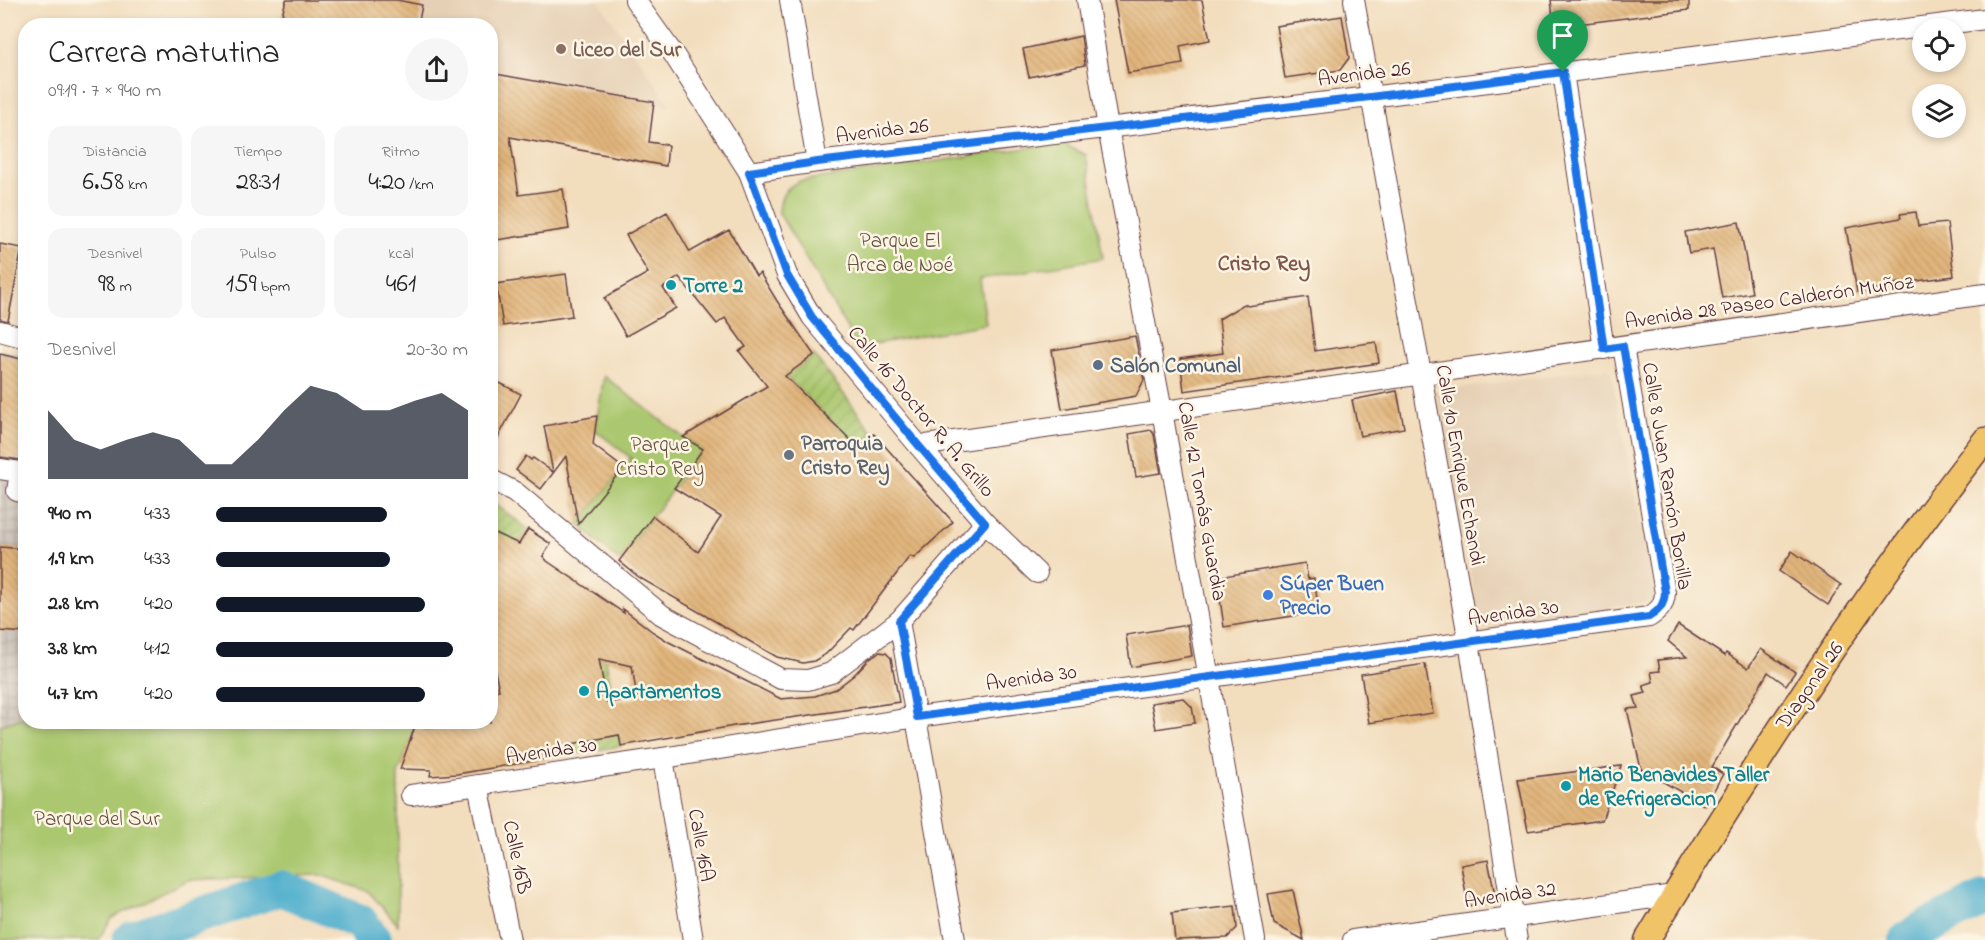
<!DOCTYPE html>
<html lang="es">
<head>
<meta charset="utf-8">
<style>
	body { margin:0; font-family:"Indie Flower",sans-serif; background:#f6f6f6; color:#222; height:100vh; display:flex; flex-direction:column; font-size:22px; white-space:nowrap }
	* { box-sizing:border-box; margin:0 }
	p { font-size:20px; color:#767676 }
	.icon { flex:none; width:33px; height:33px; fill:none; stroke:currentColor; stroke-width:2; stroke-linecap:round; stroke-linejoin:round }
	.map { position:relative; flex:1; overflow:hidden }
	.panel { position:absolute; left:18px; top:18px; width:480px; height:711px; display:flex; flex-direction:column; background:#fff; border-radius:24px; box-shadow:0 3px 9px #0003 }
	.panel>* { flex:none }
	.fabs { position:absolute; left:1912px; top:18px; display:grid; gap:12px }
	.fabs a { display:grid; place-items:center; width:54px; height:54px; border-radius:50%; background:#fff; box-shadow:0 3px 9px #0003; font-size:30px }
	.pin { position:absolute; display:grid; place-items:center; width:51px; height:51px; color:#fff; margin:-62px -26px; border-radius:50% 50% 50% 0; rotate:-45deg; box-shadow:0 0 6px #0007 }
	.pin .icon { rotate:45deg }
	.round { display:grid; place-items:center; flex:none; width:63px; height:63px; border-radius:32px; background:#f6f6f6 }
	.head { display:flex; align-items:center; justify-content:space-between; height:102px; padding:0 30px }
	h1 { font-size:33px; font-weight:600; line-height:45px }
	.figures { display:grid; grid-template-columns:repeat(3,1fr); gap:9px; height:102px; padding:6px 30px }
	.figures div { display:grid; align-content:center; border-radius:15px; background:#f6f6f6; text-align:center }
	.figures b { font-size:26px; font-weight:600 }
	.figures small { font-size:16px; font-weight:400 }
	.figures p { font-size:16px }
	.chart { height:168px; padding:12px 30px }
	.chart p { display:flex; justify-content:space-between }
	.chart svg { width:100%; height:108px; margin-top:6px; fill:#111827; opacity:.7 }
	ul { padding:0 30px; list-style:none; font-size:20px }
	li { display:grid; grid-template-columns:96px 72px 1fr; align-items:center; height:45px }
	li i { height:15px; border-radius:8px; background:#111827 }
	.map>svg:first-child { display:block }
	.built { fill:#e6d0b5 }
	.industrial { fill:url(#industrial-grid) }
	.park { fill:#abc86f; stroke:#7a744d; stroke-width:1.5 }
	.garden { fill:url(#garden-furrows); stroke:#7a744d; stroke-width:1.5 }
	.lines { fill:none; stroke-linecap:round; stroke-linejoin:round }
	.river { stroke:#4fafcd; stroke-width:36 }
	.building { fill:url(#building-back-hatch); fill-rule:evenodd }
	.minor-casing { stroke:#633c41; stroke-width:22 }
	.major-casing { stroke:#633c41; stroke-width:27 }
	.minor { stroke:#fff; stroke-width:20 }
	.major { stroke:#f1c369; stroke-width:24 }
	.route-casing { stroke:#fff; stroke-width:12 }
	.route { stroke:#1a73e8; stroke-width:8 }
	.education-dot { fill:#8d6e63; stroke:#fcf5e5; stroke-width:2 }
	.culture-dot { fill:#0f9aa8; stroke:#fcf5e5; stroke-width:2 }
	.service-dot { fill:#5c6f8a; stroke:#fcf5e5; stroke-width:2 }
	.worship-dot { fill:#6b7280; stroke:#fcf5e5; stroke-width:2 }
	.shop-dot { fill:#3f7fe0; stroke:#fcf5e5; stroke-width:2 }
	.labels { text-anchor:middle; stroke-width:5; stroke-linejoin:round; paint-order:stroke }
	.education-label { font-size:21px; font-weight:bold; fill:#785e54; stroke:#fcf5e5; text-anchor:start }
	.street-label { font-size:21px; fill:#4a1f2b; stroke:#fcf5e5 }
	.park-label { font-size:21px; fill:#67523f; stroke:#fcf5e5 }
	.culture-label { font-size:21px; font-weight:bold; fill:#0d838f; stroke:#fcf5e5; text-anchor:start }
	.service-label { font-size:21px; font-weight:bold; fill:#4e5e75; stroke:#fcf5e5; text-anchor:start }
	.worship-label { font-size:21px; font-weight:bold; fill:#5b616d; stroke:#fcf5e5; text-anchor:start }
	.shop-label { font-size:21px; font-weight:bold; fill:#366cbe; stroke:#fcf5e5; text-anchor:start }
	.neighbourhood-label { font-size:22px; font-weight:bold; fill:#7f5447; stroke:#fcf5e5 }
</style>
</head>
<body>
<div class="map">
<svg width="1985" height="940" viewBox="0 0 1985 940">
	<defs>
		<pattern id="industrial-grid" width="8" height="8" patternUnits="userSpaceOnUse" patternTransform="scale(1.5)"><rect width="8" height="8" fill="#ccc2b9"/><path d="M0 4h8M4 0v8" fill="none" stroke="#b1a69f"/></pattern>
		<pattern id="garden-furrows" width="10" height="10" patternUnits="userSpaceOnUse" patternTransform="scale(1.5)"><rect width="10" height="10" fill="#abc86f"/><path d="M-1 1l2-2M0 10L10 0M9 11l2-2" fill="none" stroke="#95ab60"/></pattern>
		<pattern id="building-back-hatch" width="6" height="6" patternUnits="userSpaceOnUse" patternTransform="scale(1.5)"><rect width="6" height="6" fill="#e1b57b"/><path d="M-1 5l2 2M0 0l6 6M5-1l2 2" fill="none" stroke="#c39b6a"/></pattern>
	</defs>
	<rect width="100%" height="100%" fill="#fcf5e5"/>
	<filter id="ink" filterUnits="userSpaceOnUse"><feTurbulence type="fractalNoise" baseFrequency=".0167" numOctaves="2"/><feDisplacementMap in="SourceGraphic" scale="12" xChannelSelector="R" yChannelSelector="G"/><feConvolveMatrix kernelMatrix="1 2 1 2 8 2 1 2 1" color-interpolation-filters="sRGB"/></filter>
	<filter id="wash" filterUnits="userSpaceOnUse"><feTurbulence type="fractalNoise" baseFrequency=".008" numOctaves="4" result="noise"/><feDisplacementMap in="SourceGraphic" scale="24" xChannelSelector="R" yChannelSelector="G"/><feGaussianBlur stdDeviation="1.35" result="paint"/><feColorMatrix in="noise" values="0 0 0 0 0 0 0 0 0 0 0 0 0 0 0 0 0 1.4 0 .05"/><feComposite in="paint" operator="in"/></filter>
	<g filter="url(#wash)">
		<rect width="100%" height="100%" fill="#f2ddbd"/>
		<g class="built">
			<path d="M306,0h292l73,106 -180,-33 -1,-47h-190z"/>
			<path d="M1610,368l46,232 -175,28 -47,-237z"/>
		</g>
		<path class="industrial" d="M0,349l26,7 -1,361 -25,8z"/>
		<g class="park">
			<path d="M1060,143l26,12 17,103 -123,21 6,45 -128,23 -79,-134c1,-17 5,-25 21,-32z"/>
			<path d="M604,376l79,61 20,12 -84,112 -41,-37 53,-66 -36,-28z"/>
			<path d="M25,717l1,5h391l-19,52v151l-30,-34 -48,-16 -132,5 -76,38 -14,22h-98v-215z"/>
		</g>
		<g class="garden">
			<path d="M814,355l60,79 -32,29 -2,-34 -55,-53z"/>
			<path d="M491,501l37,28 -20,32 -18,-25 3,-4 -2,-1z"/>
			<path d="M598,659l8,1 15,86 -53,9 -2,-10z"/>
		</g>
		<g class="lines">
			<g class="river">
				<path d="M130,940l2,-2 149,-50 79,34 14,18"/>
				<path d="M1907,940l12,-9 66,-33"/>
			</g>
		</g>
		<g id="blocks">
			<g class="building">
				<path d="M286,0h111l25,5 -4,21h-139z"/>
				<path d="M1114,0h88l8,40 -30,6 3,18 -55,9z"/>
				<path d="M1551,0h138v10l-135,17z"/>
				<path d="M1342,16l7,42 -9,12 -55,8 -9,-52z"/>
				<path d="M1081,36l4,29 -56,12 -6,-28z"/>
				<path d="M490,73l164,29 -5,40 19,3 -2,21 -156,-29 9,58 44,-6 6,40 -79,12z"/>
				<path d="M667,212l23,40 39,-22 27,46 4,-3 17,28 37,54 -29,21 74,72 15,-14 79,88 -39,36 -4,-2 -56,74 -3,-2 -25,26 -12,7 -11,2 -26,-6 -137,-79 -21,-17 34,-45 45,36 23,-35 -47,-29 29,-39 -20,-12 84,-51 -28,-35 7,-4 -21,-29 -8,6 -38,-47 -16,11 13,20 -50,28 -22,-38 44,-25 -22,-38z"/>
				<path d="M1916,212l2,14 29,-3 7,53 -68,9 1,2 -30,5 -11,-64 55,-10 -1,-4z"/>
				<path d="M1739,222l13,71 -30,5 -9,-49 -24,4 -4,-21z"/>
				<path d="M0,244l22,4 -14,73 -8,-2z"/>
				<path d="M566,274l6,42 -69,10 -7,-42z"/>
				<path d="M1308,297l7,54 61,-9 3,21 -195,28 -4,-32 43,-6 -4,-34 25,-15 4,2z"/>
				<path d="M1135,336l9,44 -8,16 -74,13 -10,-59z"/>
				<path d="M0,354l26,6v101l-26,-4z"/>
				<path d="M490,378l31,16 -31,59z"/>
				<path d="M1397,391l7,37 -44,8 -8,-36z"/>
				<path d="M597,416l-4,29 30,23 -45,56 -12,-68 -25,33 -25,-19 10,-14 5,4 2,-2 20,14 -9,-46z"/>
				<path d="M1151,430l3,4 7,39 -25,4 -7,-43z"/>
				<path d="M528,529l23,15 -8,12 4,5 77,52 -1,-4 30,23 16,10 112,57 34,-3 21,-7 18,-14 16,-17 9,-6 7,1 5,5 8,44 -165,24 -113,20 -2,-11 -53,10 2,10 -111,19 -27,2 1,-6 -31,-1 15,-43 20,1 2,-5h53v-30l9,-2 -9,-43v-116l29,13zM599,659l33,7 5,32 -30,5z"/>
				<path d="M0,547l26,2v84l-26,-2z"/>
				<path d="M1792,551l49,34 -13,20 -49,-34z"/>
				<path d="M1305,563l3,16 6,-1 5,34 -95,15 -7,-50z"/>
				<path d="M1187,625l5,31 -61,11 -5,-32z"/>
				<path d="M1678,625l47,31 1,-3 22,15 13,-19 34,23 -9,13 -18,-13 -56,95 11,7 -18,32 -64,-37 -14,-60 11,-1 -4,-12 12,-3 -3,-8 10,-3 -2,-10 9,-1 -2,-11 29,-3 -19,-16z"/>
				<path d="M1425,664l8,49 -64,10 -8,-49z"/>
				<path d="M1183,698l9,9 3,16 -39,6 -5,-26z"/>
				<path d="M1621,766l-19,54 -74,11 -10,-52z"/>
				<path d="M1488,860l8,40 -28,6 -7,-41z"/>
				<path d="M1293,890l11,50 -30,-16 -6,-30z"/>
				<path d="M1235,906l2,22 -10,10 -52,2 -3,-27z"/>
			</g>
		</g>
	</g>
	<g filter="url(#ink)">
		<use href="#blocks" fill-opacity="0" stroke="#633c41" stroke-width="1.5"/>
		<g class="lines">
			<g class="minor-casing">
				<g id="minor">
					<path d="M635,0l39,55 75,117 38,103 25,42 107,129 66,77 -86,98 56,319"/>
					<path d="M790,0l27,162"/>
					<path d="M1087,0l21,128 54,283 93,529"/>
					<path d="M1354,0l115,642 48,298"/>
					<path d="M1563,72l41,277"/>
					<path d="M749,172l68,-10 553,-65 615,-78"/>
					<path d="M0,331l26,7"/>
					<path d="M919,446l1066,-152"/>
					<path d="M0,469l20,3 -3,19 9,2"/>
					<path d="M490,479l25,13 147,123 119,64 27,1 23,-7 68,-52"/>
					<path d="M985,523l52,50"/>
					<path d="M663,758l30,182"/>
					<path d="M478,785l32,155"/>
					<path d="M411,795l252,-37 254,-41 732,-100c11,-7 15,-12 16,-24l-42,-247"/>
					<path d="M1353,940l321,-45"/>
				</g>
			</g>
			<g class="major-casing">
				<path id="major" d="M1647,940c105,-172 214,-342 338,-500"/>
			</g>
			<use href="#minor" class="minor"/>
			<use href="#major" class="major"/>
		</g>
	</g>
	<g class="lines" filter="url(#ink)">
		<g class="route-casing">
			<path id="route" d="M1563,72l41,277 19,-3 42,246c-1,13 -5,18 -16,25l-732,100 -18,-96 86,-98 -66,-77 -107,-129 -25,-42 -38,-103 68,-10 553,-65z"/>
		</g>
		<use href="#route" class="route"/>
	</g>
	<circle class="education-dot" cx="561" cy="49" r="6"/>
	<g class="culture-dot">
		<circle cx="671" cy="285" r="6"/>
		<circle cx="584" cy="691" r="6"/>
		<circle cx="1566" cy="786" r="6"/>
	</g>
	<circle class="service-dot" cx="1098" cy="365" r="6"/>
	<circle class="worship-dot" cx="789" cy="455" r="6"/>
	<circle class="shop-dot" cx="1268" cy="595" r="6"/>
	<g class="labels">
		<g class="education-label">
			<text x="573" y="56">Liceo del Sur</text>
		</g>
		<g class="street-label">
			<text transform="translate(1364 73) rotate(-7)" y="7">Avenida 26</text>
			<text transform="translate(882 130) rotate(-7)" y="7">Avenida 26</text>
			<text transform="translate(1769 301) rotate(-8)" y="7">Avenida 28 Paseo Calderón Muñoz</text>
			<text transform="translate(922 411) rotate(50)" y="7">Calle 16 Doctor R. A. Grillo</text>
			<text transform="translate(1461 465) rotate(80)" y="7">Calle 10 Enrique Echandi</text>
			<text transform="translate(1668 476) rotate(81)" y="7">Calle 8 Juan Ramón Bonilla</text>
			<text transform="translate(1203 501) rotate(80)" y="7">Calle 12 Tomás Guardia</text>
			<text transform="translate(1513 612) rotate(-8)" y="7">Avenida 30</text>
			<text transform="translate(1031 677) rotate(-8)" y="7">Avenida 30</text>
			<text transform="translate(1809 685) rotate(-55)" y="7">Diagonal 26</text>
			<text transform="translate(551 750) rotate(-8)" y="7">Avenida 30</text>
			<text transform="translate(702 845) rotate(80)" y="7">Calle 16A</text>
			<text transform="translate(518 857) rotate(78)" y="7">Calle 16B</text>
			<text transform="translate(1510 894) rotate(-8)" y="7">Avenida 32</text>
		</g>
		<g class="park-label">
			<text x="900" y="247">Parque El<tspan x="900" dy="24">Arca de Noé</tspan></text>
			<text x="660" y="451">Parque<tspan x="660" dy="24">Cristo Rey</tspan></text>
			<text x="97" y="825">Parque del Sur</text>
		</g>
		<g class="culture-label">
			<text x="683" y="292">Torre 2</text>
			<text x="596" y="698">Apartamentos</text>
			<text x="1578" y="781">Mario Benavides Taller<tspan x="1578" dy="24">de Refrigeracion</tspan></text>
		</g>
		<g class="service-label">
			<text x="1110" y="372">Salón Comunal</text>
		</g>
		<g class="worship-label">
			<text x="801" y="450">Parroquia<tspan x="801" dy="24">Cristo Rey</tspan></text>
		</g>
		<g class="shop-label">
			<text x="1280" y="590">Súper Buen<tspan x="1280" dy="24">Precio</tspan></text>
		</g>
		<g class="neighbourhood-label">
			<text x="1264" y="270">Cristo Rey</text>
		</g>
	</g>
</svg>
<div class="fabs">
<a><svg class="icon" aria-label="locate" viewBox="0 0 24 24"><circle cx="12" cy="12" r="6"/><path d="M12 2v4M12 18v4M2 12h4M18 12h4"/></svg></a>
<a><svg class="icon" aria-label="layers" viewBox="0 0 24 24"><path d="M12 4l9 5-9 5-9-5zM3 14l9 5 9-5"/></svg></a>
</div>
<div class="pin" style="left:1563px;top:72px;background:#1e9e55"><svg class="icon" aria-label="arrive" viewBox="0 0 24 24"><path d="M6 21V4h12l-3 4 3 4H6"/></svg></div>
<section class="panel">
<div class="head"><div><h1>Carrera matutina</h1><p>09:19 · 7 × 940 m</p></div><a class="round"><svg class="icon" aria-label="share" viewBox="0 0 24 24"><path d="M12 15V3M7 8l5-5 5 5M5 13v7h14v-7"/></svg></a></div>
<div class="figures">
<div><p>Distancia</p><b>6.58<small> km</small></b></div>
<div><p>Tiempo</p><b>28:31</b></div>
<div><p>Ritmo</p><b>4:20<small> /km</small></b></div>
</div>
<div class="figures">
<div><p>Desnivel</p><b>98<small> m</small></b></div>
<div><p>Pulso</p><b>159<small> bpm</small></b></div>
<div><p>kcal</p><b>461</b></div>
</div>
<div class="chart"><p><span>Desnivel</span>20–30 m</p>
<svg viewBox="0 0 160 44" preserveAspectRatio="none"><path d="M0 44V16L10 28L20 32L30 28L40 25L50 28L60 38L70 38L80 28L90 16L100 6L110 9L120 16L130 16L140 12L150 9L160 16V44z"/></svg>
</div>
<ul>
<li><b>940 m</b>4:33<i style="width:68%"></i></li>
<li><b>1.9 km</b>4:33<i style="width:69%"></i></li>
<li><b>2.8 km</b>4:20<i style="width:83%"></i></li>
<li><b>3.8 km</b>4:12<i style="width:94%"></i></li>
<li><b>4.7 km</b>4:20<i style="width:83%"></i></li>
</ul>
</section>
</div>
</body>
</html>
